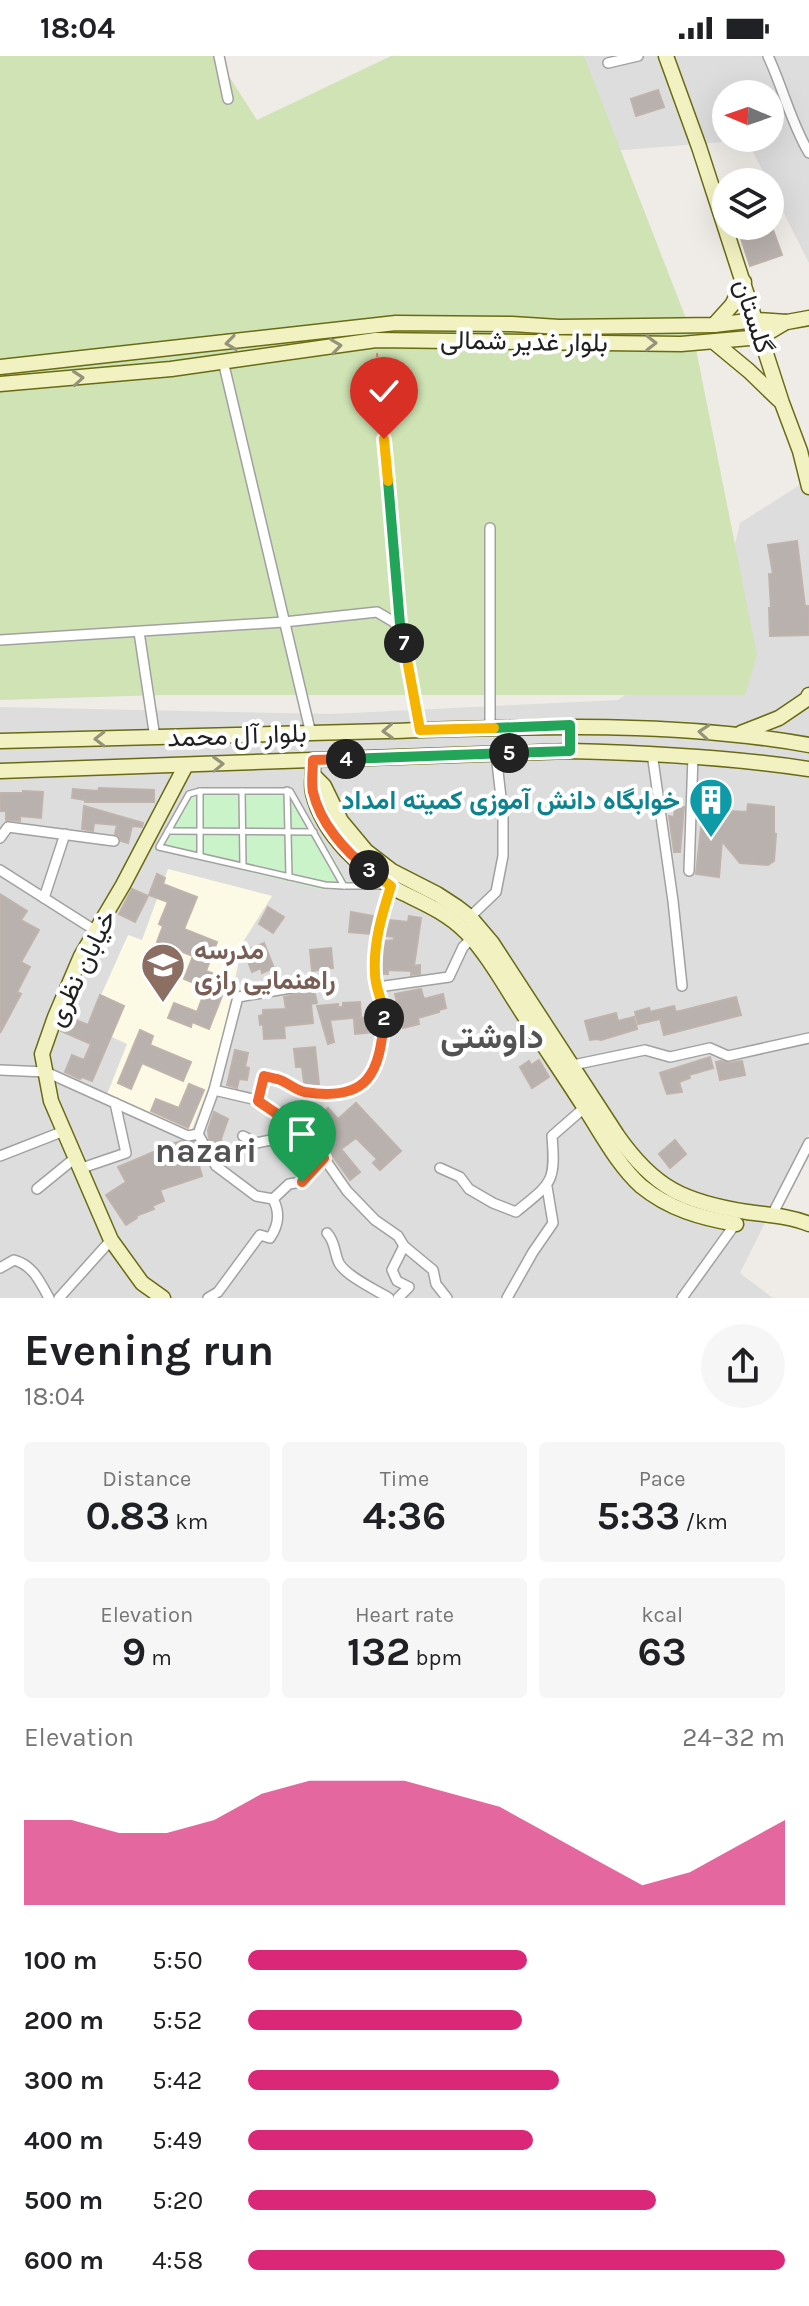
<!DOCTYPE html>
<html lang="en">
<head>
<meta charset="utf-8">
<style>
	body { margin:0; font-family:Karla,Vazirmatn,sans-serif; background:#f6f6f6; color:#202124; height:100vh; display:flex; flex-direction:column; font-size:30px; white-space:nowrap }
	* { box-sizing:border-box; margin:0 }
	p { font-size:26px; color:#757577 }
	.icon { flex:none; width:44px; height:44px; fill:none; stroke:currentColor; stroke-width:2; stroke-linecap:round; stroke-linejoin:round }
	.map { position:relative; height:1242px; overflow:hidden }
	.sheet { display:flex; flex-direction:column; background:#fff; flex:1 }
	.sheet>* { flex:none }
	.needle { width:52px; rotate:272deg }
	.fabs { position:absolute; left:712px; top:24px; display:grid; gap:16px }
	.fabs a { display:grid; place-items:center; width:72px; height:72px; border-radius:50%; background:#fff; box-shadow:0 8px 32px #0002; font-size:40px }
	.pin { position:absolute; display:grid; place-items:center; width:68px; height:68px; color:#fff; margin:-82px -34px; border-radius:50% 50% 50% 0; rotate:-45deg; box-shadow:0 0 8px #0007 }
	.pin .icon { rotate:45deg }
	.km { position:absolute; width:40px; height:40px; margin:-20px; border-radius:50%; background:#222; color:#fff; font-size:22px; line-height:40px; text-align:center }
	.round { display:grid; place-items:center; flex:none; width:84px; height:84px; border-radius:42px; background:#f6f6f6 }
	.summary { display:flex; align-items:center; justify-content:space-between; height:136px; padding:0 24px }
	h1 { font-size:44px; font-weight:700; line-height:60px }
	.stats { display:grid; grid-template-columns:repeat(3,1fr); gap:12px; height:136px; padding:8px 24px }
	.stats div { display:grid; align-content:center; border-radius:8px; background:#f6f6f6; text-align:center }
	.stats b { font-size:40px; font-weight:700 }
	.stats small { font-size:22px; font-weight:400 }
	.stats p { font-size:22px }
	.chart { height:224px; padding:16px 24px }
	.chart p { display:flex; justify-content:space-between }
	.chart svg { width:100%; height:144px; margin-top:8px; fill:#db2777; opacity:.7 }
	ul { padding:0 24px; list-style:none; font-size:26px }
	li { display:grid; grid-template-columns:128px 96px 1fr; align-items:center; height:60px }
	li i { height:20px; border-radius:10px; background:#db2777 }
	.status { display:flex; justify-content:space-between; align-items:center; height:56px; padding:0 40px; background:#fff; direction:ltr }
	.status svg { height:22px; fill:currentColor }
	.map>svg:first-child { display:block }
	.residential { fill:#dedddd; fill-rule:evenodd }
	.education { fill:#fcfae4 }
	.grass { fill:#cfe3b4 }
	.park { fill:#caf3ca }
	.building { fill:#b8b1ad; stroke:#bfb3ab; stroke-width:2 }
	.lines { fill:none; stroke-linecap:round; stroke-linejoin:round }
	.lane-casing { stroke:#a1a1a1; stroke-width:8 }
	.street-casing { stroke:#a1a1a1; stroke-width:12 }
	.secondary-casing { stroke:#696b12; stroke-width:17 }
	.path { stroke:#ea807e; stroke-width:2; stroke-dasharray:4 4; stroke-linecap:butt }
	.lane { stroke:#fff; stroke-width:5 }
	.street { stroke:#fff; stroke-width:9 }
	.secondary { stroke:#f2f1c2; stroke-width:14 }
	.oneway { stroke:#949379 }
	.split-1-casing { stroke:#fff; stroke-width:16 }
	.split-2-casing { stroke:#fff; stroke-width:16 }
	.split-3-casing { stroke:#fff; stroke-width:16 }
	.split-4-casing { stroke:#fff; stroke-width:16 }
	.split-5-casing { stroke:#fff; stroke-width:16 }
	.split-6-casing { stroke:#fff; stroke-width:16 }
	.split-7-casing { stroke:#fff; stroke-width:16 }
	.split-8-casing { stroke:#fff; stroke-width:16 }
	.split-9-casing { stroke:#fff; stroke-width:16 }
	.split-1 { stroke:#f0652b; stroke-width:10 }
	.split-2 { stroke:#f0652b; stroke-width:10 }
	.split-3 { stroke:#f5b400; stroke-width:10 }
	.split-4 { stroke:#f0652b; stroke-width:10 }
	.split-5 { stroke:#22a559; stroke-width:10 }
	.split-6 { stroke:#22a559; stroke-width:10 }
	.split-7 { stroke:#f5b400; stroke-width:10 }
	.split-8 { stroke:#22a559; stroke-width:10 }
	.split-9 { stroke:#f5b400; stroke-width:10 }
	.labels { text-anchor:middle; stroke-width:8; stroke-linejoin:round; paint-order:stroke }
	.street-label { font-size:26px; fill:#202020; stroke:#fff }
	.culture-label { font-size:26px; font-weight:bold; fill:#0d838f; stroke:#fff; text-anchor:end }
	.education-label { font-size:26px; font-weight:bold; fill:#785e54; stroke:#fff; text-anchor:start }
	.district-label { font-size:34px; font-weight:bold; fill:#535353; stroke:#fff }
</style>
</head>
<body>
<div class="status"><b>18:04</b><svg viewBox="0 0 49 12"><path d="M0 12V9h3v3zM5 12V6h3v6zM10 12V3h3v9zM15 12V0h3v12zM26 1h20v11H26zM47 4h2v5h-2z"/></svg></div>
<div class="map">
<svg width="809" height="1242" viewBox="0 0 809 1242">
	<rect width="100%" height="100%" fill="#efece7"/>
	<g class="residential">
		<path d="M542,0h267v207l-39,-77v-4h-2l-21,-42 -172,14zM726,38h44v44h-44z"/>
		<path d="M809,423v655l-69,139 33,25h-773v-591l330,7 288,-14 96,-68 26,-109z"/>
	</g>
	<path class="education" d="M168,813l104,27 -29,46 -28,129 -25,63 -84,-37 21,-53 -15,-7 5,-14 -24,-10 35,-78 14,5z"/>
	<path class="grass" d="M0,0h216l41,64 134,-64h193l110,283 63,316 -12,40h-584l-161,5z"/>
	<path class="park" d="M292,731l60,103h-29l-169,-41 32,-56 10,-4z"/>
	<g class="building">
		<path d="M658,34l6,17 -28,9 -5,-17z"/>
		<path d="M737,170l36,4 9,25 -32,11z"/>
		<path d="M797,485l8,65h3l1,29 -39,1 -1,-28h2l-2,-34h4l-5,-29z"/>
		<path d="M99,732l55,2v12h-69v-2l-13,-2 1,-9 25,2z"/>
		<path d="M23,735l20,1 -2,26 -21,-2v5l-14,-1v-9h-6v-18h23z"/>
		<path d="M700,744l31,3 -1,8 17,1 1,-8 26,3v26l2,1 -2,27 -6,4 -28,-2 -18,-22 -3,36 -23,-3 6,-56h-4z"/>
		<path d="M84,750l59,17 -1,4 -10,-1 -4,17 -7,-2 -2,-5 -4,-2 2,-9 -23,-2 -1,8 -11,-2z"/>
		<path d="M675,750l9,1 -4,45h-6l-5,-36 5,1z"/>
		<path d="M157,818l8,4 -2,6 34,13 -13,32 33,13 -11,29 6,2 -2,4 17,6 -18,46 -17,-7 -1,5 -23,-9 6,-15 23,9 9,-24 -22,-9 9,-23 -36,-14 6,-16 -4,-2 9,-22 -19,-7z"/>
		<path d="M132,833l16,7 -13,26 -16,-8z"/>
		<path d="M0,838l27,17 -6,9 18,10 -18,32 9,5 -13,25 4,2 -21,39z"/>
		<path d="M268,851l16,10 -11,16 -14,-9z"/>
		<path d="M351,856l22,4 2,2 -4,16 -22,-2z"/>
		<path d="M409,860l12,2 -7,48 6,-1v9l-9,1v-4l-23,-1v4h-6v-24l3,-9 9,-1v-3l-8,-1 4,-16 18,2z"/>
		<path d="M264,887l10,25 -12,5 -1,-5 -9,4 -8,-21z"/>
		<path d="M331,892l2,20 -21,3 -2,-21z"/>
		<path d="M421,933l3,10 19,-5 3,14 -7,2v2l-21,6 1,6 -16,4 -8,-34z"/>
		<path d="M314,934l3,13 -6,1 2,19 -29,3 1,12 -21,1 -1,-15 -3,1 -1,-9 4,-1v-5l23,-1 -2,-12z"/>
		<path d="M100,939l24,11 -32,75 -10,-4 -2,2 -15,-7 7,-17 12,5 7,-16 -30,-13 5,-15 22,9z"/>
		<path d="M736,941l5,18 -77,20 -4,-16 -22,5 -3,-12 14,-4 1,4 24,-6 2,6z"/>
		<path d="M360,946l1,15 -31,3 4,22 -6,2 -11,-38 21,-2v3h5v-4z"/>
		<path d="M616,957l2,8 16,-4 3,12 -36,11 -4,-1 -7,1 -5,-19z"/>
		<path d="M374,960l1,16 -20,2 -1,-15z"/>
		<path d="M140,974l13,6 -3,9 41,17 -8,19 -41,-18 -11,26 -13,-6z"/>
		<path d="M315,991l4,37 -12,1 -3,-2 -2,-16h-6l-2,-18z"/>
		<path d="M235,994l13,3 -3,14 4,1 -2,12 -8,-1 -2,9 -10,-3z"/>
		<path d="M710,1001l3,11 -24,7 1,3 -11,4 3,10 -15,2 -7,-21z"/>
		<path d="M539,1004l10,17 -17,11 -12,-21 9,-6 2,4z"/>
		<path d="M720,1005l9,2 13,-2 3,14 -25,5 -4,-18z"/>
		<path d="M189,1028l15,6 -16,38 -37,-17 5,-12 23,9z"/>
		<path d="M356,1047l45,48 -21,19 -7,-7 4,-4 -21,-21 -15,11 19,23 -10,8 -19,-26 -8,-15 5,-3 -8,-10 3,-3 -5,-6 10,-9 10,11z"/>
		<path d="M214,1056l14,7 -7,20 5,20 -5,1 -12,-21 -1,-9z"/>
		<path d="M675,1084l11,14 -16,14 -11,-14z"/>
		<path d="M181,1085l13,1 8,15 -5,2 5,17 -42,14 4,11 -12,5 2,3 -18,7 1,2 -11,7 -20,-30 20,-13 -8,-15 38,-16 -1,-2z"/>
	</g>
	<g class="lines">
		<g class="lane-casing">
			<g id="lane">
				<path d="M287,734l2,87"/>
				<path d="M200,735h90l54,95 -19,-1 -166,-38 30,-53z"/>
				<path d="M242,735l1,75"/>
				<path d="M168,775l146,1"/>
				<path d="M200,800v-65"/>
				<path d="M344,830h38"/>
			</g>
		</g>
		<g class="street-casing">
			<g id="street">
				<path d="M219,0l9,43"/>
				<path d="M768,0c15,32 23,67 41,97"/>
				<path d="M608,7l30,-7"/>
				<path d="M223,305l88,373"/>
				<path d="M490,472v200"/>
				<path d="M139,576l16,106"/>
				<path d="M0,584l284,-18 93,-10 17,10 10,20 16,88"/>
				<path d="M652,697l21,148 9,85"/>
				<path d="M0,782l8,-11 106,14"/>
				<path d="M0,814l96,61"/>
				<path d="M689,815l4,-115"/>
				<path d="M44,842l21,-64"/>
				<path d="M470,861l26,-25 7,-36v-41l-7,-61"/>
				<path d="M378,931l71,-10 14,-30 9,-9"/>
				<path d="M573,1009l72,-15 25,7 40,-9 18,8 81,-18"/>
				<path d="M0,1014l46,2 142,64 10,-2 16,-44 24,-93 65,-11"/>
				<path d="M214,1034l43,10 29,20 25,10 13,28 23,33 28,29 23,16 6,10 29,24 3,14 11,14"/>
				<path d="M258,1045l6,-25 21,5 20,11 31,3 18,-5 12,-9 10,-14 6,-19 2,-35 -2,-15 -7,-20v-29l16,-63"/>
				<path d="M198,1078l18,32 40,30 17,3"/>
				<path d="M243,1080l13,7 20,-4 10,-19"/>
				<path d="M0,1100l64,-25"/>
				<path d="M440,1112l20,9 9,12 24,14 23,9c35,-29 40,-28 36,-76l32,-28"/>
				<path d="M79,1113l47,-16 -11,-50"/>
				<path d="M37,1133l38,-31"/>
				<path d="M772,1159l37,-72"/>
				<path d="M327,1177c9,10 7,20 12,30 7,13 37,27 50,35"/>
				<path d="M0,1212l14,-8c19,5 26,22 35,38"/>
				<path d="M59,1242l52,-58"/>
				<path d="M208,1242l10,-6 42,-57 10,3c9,-13 10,-26 3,-39l16,-15 13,-2 22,-24"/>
				<path d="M398,1242l11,-11 -12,-6 -5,-11 12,-24"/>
				<path d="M507,1242l26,-46 20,-29 -6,-36"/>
				<path d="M682,1242l54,-75"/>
			</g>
		</g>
		<g class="secondary-casing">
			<g id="secondary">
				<path d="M666,0l33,91 83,256 18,48 9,36"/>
				<path d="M714,269l18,-20 12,-23"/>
				<path d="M714,286l35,29 30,29"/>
				<path d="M0,311l396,-44 116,1 47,3 84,-1 71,-1 42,-5 31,2 22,-4"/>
				<path d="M0,328l171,-15 205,-29 305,4 80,-7 25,-15"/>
				<path d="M741,677l38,-15 28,-19 2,-4"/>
				<path d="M0,685c129,-3 258,-6 387,-10 141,-4 282,-11 422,14"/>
				<path d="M313,713c0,7 -2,16 0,24 10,42 49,78 86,98 24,12 47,21 67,41 21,22 36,49 52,74 23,36 47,71 70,107 16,25 31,53 53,73 28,23 60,32 95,38"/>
				<path d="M0,715l570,-20c80,2 159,6 239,18"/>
				<path d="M313,719l11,11 17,35 25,30 26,20 45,23 20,13 13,10 22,26 125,192c37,53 67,67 130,77 21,3 43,4 62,12"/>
				<path d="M163,1242l-21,-15 -31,-43 -60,-139 -9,-47 13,-37 26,-61 42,-71 63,-120"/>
			</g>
		</g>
		<path class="path" d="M377,297l22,261"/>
		<use href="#lane" class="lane"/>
		<use href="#street" class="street"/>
		<use href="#secondary" class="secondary"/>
	</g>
	<defs><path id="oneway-chevron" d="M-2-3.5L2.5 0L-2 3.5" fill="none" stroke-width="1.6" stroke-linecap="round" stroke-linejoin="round" transform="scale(2)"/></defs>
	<g class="oneway">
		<use href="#oneway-chevron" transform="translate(231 287) rotate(172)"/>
		<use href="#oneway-chevron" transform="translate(651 287) rotate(1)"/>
		<use href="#oneway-chevron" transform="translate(336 290) rotate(-8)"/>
		<use href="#oneway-chevron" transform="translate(78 322) rotate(-5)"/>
		<use href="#oneway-chevron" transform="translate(388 675) rotate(178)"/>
		<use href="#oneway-chevron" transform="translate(704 676) rotate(-175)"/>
		<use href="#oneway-chevron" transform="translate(100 683) rotate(179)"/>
		<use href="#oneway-chevron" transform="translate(218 708) rotate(-2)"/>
	</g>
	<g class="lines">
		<g class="split-1-casing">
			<path id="split-1" d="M277,1023l-13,-3 -6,25 28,19 25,10 13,28 -22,24"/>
		</g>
		<g class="split-2-casing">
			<path id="split-2" d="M277,1023c11,3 18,11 28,13 63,10 75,-18 79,-74"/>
		</g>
		<g class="split-3-casing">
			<path id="split-3" d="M369,814l22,16c-9,28 -18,58 -16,88 0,15 9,28 9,44"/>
		</g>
		<g class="split-4-casing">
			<path id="split-4" d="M346,703l-33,1c0,10 -2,23 0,32 7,31 32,59 56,78"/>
		</g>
		<g class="split-5-casing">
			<path id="split-5" d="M346,703l163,-6"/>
		</g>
		<g class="split-6-casing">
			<path id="split-6" d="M494,672l76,-3v26l-61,2"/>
		</g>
		<g class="split-7-casing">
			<path id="split-7" d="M404,587l16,87 74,-2"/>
		</g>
		<g class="split-8-casing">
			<path id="split-8" d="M388,425l13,155 3,7"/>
		</g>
		<g class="split-9-casing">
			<path id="split-9" d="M384,383l4,42"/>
		</g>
		<use href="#split-1" class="split-1"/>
		<use href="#split-2" class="split-2"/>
		<use href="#split-3" class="split-3"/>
		<use href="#split-4" class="split-4"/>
		<use href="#split-5" class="split-5"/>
		<use href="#split-6" class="split-6"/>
		<use href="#split-7" class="split-7"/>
		<use href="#split-8" class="split-8"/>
		<use href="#split-9" class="split-9"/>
	</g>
	<defs>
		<g id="building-pin" transform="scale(2.3)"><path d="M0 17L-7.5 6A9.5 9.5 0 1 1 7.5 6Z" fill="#0f9aa8" stroke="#fff"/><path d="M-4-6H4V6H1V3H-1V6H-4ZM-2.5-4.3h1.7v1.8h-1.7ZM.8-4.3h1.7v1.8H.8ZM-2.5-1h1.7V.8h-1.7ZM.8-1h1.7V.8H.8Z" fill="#fff"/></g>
		<g id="school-pin" transform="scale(2.3)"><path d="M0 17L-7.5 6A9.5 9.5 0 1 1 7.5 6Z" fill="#8d6e63" stroke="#fff"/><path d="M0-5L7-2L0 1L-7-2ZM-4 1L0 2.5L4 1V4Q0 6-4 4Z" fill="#fff"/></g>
	</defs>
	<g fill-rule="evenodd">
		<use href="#building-pin" x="711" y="744"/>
		<use href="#school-pin" x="163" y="909"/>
	</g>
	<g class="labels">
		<g class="street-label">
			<text transform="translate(754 260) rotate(72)" y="9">گلستان</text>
			<text transform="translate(524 285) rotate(1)" y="9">بلوار غدیر شمالی</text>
			<text transform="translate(237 679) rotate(-2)" y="9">بلوار آل محمد</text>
			<text transform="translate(81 912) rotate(-64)" y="9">خیابان نظری</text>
		</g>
		<g class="culture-label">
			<text x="680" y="753">خوابگاه دانش آموزی کمیته امداد</text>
		</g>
		<g class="education-label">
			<text x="194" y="903">مدرسه<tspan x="194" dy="30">راهنمایی رازی</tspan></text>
		</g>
		<g class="district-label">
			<text x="492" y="992">داوشتی</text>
			<text x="206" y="1106">nazari</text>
		</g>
	</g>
</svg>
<div class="fabs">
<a><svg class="needle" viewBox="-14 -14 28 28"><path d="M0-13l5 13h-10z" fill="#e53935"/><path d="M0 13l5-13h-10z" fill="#757577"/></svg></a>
<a><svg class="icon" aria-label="layers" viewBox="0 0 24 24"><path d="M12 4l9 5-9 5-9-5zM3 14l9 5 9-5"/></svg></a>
</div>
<div class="pin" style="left:302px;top:1126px;background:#1e9e55"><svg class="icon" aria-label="arrive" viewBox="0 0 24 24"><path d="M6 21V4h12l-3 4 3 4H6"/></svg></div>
<div class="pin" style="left:384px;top:383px;background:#d93025"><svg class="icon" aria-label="check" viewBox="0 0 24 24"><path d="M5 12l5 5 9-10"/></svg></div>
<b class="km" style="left:384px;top:962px">2</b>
<b class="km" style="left:369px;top:814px">3</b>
<b class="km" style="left:346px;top:703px">4</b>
<b class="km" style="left:509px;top:697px">5</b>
<b class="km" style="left:404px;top:587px">7</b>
</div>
<section class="sheet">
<div class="summary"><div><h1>Evening run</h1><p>18:04</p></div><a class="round"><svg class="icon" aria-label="share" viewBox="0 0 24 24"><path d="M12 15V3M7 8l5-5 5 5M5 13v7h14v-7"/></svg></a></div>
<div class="stats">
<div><p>Distance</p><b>0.83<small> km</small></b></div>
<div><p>Time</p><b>4:36</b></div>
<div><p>Pace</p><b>5:33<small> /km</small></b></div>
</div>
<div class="stats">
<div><p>Elevation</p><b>9<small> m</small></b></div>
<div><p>Heart rate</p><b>132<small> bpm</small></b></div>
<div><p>kcal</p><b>63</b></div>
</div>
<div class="chart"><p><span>Elevation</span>24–32 m</p>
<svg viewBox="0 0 160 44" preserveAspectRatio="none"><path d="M0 44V18L10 18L20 22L30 22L40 18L50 10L60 6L70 6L80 6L90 10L100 14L110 22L120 30L130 38L140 34L150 26L160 18V44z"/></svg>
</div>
<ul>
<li><b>100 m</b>5:50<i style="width:52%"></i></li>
<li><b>200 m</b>5:52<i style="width:51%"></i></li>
<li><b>300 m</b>5:42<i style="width:58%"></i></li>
<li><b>400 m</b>5:49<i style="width:53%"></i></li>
<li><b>500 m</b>5:20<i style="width:76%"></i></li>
<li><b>600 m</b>4:58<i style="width:100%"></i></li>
</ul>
</section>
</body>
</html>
